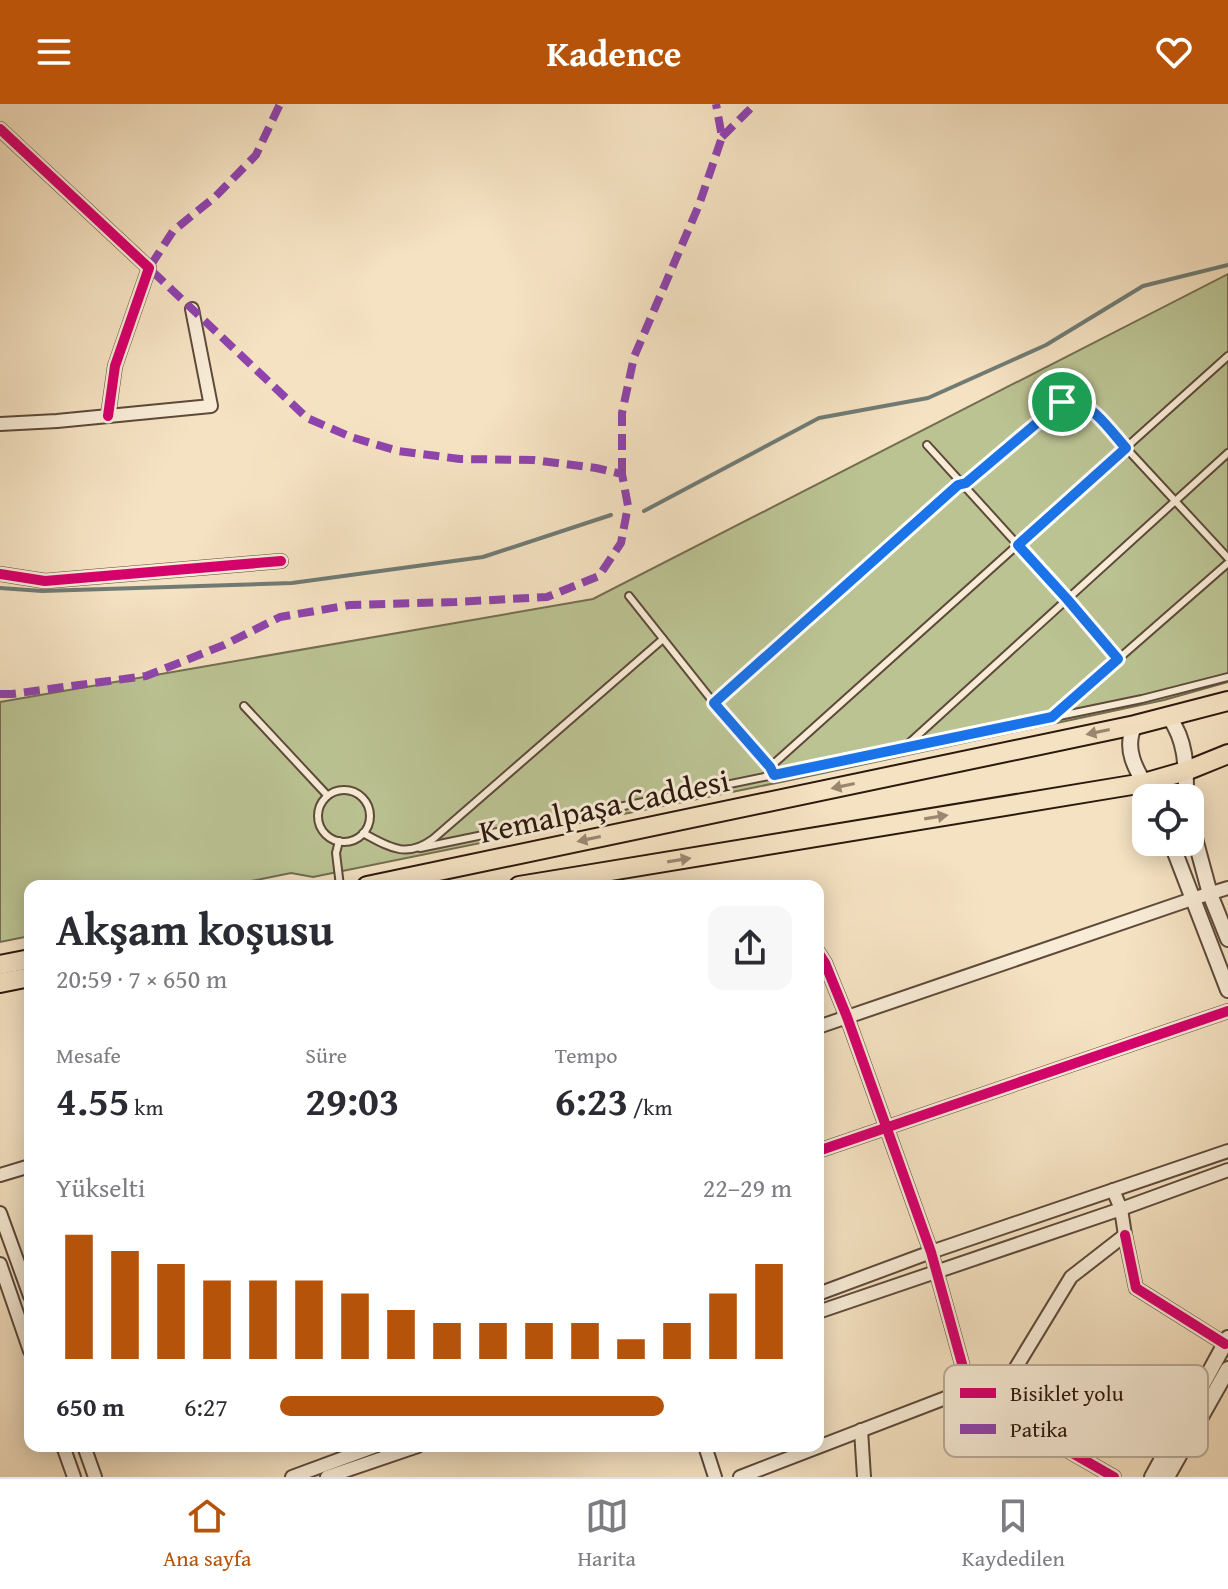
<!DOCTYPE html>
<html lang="tr">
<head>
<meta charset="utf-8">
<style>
	body { margin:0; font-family:"Gentium Book Plus",serif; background:#f7f7f7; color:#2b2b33; height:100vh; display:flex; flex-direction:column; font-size:30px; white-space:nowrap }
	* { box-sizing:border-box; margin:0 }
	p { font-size:26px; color:#7c7c81 }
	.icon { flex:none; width:44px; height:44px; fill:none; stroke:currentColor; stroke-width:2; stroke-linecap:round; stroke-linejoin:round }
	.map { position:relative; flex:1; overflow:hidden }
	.sheet { position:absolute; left:24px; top:776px; width:800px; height:572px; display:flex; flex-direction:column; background:#fff; border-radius:16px; box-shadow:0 4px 20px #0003 }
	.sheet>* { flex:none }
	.tools { position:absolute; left:1132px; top:680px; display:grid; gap:16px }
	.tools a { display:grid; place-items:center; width:72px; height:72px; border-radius:16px; background:#fff; box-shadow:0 4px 20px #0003; font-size:40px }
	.pin { position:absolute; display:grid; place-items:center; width:68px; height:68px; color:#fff; margin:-34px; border:4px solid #fff; border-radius:50%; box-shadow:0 2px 8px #0007 }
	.round { display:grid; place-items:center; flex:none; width:84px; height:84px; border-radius:16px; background:#f7f7f7 }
	.summary { display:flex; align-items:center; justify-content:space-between; height:136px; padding:0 32px }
	h1 { font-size:44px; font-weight:800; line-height:60px }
	.figures { display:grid; grid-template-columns:repeat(3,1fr); gap:12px; height:136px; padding:8px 32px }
	.figures div { display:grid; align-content:center }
	.figures b { font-size:40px; font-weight:800 }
	.figures small { font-size:22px; font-weight:400 }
	.figures p { font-size:22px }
	.chart { height:224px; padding:16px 32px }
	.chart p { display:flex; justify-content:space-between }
	.chart svg { width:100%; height:144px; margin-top:8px; stroke:#b45309; stroke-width:6 }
	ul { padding:0 32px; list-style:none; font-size:26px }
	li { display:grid; grid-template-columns:128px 96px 1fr; align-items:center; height:60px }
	li i { height:20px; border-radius:10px; background:#b45309 }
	header { display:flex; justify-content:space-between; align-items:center; height:104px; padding:0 32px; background:#b45309; color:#fff; font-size:36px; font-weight:800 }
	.menu { display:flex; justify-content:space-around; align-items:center; height:112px; border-top:2px solid #e1e1e2; background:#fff; font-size:22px; color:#7c7c81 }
	.menu a { display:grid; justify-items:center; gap:4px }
	.menu .selected { color:#b45309 }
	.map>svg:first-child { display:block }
	.green { fill:#bbc393; stroke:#746e50; stroke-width:2 }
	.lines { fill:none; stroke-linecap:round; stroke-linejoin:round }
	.stream { stroke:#707b74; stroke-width:4 }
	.service-casing { stroke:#5e4a3a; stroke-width:10 }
	.minor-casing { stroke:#5e4a3a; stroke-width:16 }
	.tertiary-casing { stroke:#5e4a3a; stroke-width:18 }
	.primary-casing { stroke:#2c180d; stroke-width:22 }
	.service { stroke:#f8ecd7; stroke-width:6 }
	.minor { stroke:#f8ecd7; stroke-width:12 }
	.tertiary { stroke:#f8ecd7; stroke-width:14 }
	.primary { stroke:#f5e2c2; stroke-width:18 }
	.quiet { stroke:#8e44ad; stroke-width:8; stroke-dasharray:16 8; stroke-linecap:butt }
	.cycleway-casing { stroke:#f8ecd7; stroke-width:15 }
	.cycleway { stroke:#d6006c; stroke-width:10 }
	.oneway { fill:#9b8771 }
	.route-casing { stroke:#fff; stroke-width:16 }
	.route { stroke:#1a73e8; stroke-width:10 }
	.labels { text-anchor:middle; stroke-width:6; stroke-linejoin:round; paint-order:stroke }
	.street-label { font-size:32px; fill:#2c180d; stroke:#f8ecd7 }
	.key { fill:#f8ecd7; stroke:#bbac9a; stroke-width:2 }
	.key-label { font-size:22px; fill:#2c180d }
</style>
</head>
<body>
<header><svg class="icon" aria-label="menu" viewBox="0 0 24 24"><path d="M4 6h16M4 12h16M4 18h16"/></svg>Kadence<svg class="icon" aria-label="heart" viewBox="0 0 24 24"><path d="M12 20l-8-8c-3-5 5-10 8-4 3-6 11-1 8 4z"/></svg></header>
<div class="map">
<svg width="1228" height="1373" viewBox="0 0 1228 1373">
	<rect width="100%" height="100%" fill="#f5e2c2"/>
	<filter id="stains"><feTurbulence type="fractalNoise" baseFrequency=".0025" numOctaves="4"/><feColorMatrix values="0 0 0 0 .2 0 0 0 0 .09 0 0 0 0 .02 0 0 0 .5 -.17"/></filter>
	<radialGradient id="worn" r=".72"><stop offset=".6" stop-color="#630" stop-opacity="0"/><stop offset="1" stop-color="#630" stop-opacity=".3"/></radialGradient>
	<path class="green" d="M1228,170v408l-64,18 -378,81 -473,96 -22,-4 -65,13h-196v50l-30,6v-240l593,-103z"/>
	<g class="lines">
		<g class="stream">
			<path d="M644,407l175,-93 109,-20 118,-53 97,-59 85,-21"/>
			<path d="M0,484l42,3 250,-8 191,-26 128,-42"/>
		</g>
		<g class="service-casing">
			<g id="service">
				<path d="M927,341l140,154 51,60"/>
				<path d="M629,492l85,107 57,67"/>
				<path d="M714,599l244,-218 8,-2 91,-77 10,-6 14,2 8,6 139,150"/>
				<path d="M244,602l83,89"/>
				<path d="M1053,612l175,-153"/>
				<path d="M907,641l321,-292"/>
				<path d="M770,663l458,-411"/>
				<circle cx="344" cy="712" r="26"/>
				<path d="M363,729c26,14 43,26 70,6l230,-200"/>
				<path d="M339,737l-3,12 4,33"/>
				<path d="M420,744l722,-149 86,-22"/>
			</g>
		</g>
		<g class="minor-casing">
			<g id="minor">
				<path d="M0,25l149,139 -34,98 -7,50"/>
				<path d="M0,320l57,-3 154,-15 -19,-97"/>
				<path d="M0,470l45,7 236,-20"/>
				<path d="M818,848l7,11 22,54 84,235 38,137 23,18 122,70"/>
				<path d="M818,923l374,-128 36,-11"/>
				<path d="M818,1047l410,-140"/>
				<path d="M0,1071l30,-9"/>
				<path d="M0,1109l30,83"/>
				<path d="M1125,1131l11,53 89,56"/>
				<path d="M0,1160l30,87"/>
				<path d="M818,1190l113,-42 297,-101"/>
				<path d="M818,1208l303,-103 107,-39"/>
				<path d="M992,1303l79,-130 54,-42 -4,-26 -8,-19"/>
				<path d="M861,1326l3,47"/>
				<path d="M63,1342l11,31"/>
				<path d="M84,1342l11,31"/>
				<path d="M705,1342l10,31"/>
				<path d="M292,1373l84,-31"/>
				<path d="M327,1373l91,-31"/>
				<path d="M740,1373l229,-88"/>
			</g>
		</g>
		<g class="tertiary-casing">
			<g id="tertiary">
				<path d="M1169,613c18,25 17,51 17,81"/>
				<path d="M1135,621c-14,26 5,51 18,73"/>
				<path d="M1190,716l20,74 18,45"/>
				<path d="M1171,738l57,148"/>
				<path d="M1152,1373l76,-139"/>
				<path d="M1167,1373l61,-108"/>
			</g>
		</g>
		<g class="primary-casing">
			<g id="primary">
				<path d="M367,782l768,-161 93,-24"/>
				<path d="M519,782l625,-103 42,-12 42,-17"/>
				<path d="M0,861l30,-6"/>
				<path d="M0,879l30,-6"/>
			</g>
		</g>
		<use href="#service" class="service"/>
		<use href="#minor" class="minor"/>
		<use href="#tertiary" class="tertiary"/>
		<use href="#primary" class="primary"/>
		<g class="quiet">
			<path d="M722,33l33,-33"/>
			<path d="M622,370v-61l12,-56 65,-152 23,-68 -6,-33"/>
			<path d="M0,590h12l134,-18 78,-31 56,-28 70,-12 105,-3 92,-5 52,-21 22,-33 7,-37 -6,-32 -26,-6 -63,-8 -73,-1 -62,-8 -47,-14 -44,-19 -158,-150 24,-37 43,-35 40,-41 24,-51"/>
		</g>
		<g class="cycleway-casing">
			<g id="cycleway">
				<path d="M0,25l149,139 -34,98 -7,50"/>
				<path d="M0,470l45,7 236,-20"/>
				<path d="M818,848l7,11 22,54 84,235 38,137 23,18 122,70"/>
				<path d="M818,1047l410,-140"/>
				<path d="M1125,1131l11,53 89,56"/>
			</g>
		</g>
		<use href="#cycleway" class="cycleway"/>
	</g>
	<defs><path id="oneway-solid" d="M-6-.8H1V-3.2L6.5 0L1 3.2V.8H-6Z" transform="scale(2)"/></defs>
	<g class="oneway">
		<use href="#oneway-solid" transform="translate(1098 628) rotate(168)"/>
		<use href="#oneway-solid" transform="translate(843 682) rotate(168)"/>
		<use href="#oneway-solid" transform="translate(936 713) rotate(-9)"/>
		<use href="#oneway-solid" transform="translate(589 735) rotate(168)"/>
		<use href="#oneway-solid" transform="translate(679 756) rotate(-9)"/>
	</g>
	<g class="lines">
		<g class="route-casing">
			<path id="route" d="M1071,295c23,7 39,31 55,49l-108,97 49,54 51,60 -66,58 -278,58 -4,-8 -56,-64 244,-218 8,-2 91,-77z"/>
		</g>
		<use href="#route" class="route"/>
	</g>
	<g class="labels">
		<g class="street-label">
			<text transform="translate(604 702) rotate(-12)" y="11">Kemalpaşa Caddesi</text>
		</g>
	</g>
	<rect x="944" y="1261" width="264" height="92" rx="12" class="key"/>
	<rect x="960" y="1284" width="36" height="10" fill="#d6006c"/>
	<rect x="960" y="1320" width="36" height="10" fill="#8e44ad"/>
	<g class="key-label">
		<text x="1010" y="1297">Bisiklet yolu</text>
		<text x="1010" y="1333">Patika</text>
	</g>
	<rect width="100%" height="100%" filter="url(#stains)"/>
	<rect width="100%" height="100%" fill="url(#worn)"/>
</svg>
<div class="tools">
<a><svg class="icon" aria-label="locate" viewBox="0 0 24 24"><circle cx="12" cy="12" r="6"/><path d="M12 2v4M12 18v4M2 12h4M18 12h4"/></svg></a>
</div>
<div class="pin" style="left:1062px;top:298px;background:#1e9e55"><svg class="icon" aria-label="arrive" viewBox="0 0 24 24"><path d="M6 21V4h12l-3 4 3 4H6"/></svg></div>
<section class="sheet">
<div class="summary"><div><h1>Akşam koşusu</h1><p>20:59 · 7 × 650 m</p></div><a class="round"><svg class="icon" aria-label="share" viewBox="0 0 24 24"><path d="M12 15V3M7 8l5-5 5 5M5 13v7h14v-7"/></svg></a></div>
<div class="figures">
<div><p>Mesafe</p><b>4.55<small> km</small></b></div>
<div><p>Süre</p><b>29:03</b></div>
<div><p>Tempo</p><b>6:23<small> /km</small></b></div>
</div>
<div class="chart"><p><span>Yükselti</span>22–29 m</p>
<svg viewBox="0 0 160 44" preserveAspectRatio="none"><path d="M5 44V6M15 44V11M25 44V15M35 44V20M45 44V20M55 44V20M65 44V24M75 44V29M85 44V33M95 44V33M105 44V33M115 44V33M125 44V38M135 44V33M145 44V24M155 44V15"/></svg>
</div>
<ul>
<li><b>650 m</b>6:27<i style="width:75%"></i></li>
</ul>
</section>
</div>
<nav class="menu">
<a class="selected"><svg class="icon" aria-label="home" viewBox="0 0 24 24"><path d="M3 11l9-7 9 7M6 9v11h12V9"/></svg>Ana sayfa</a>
<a><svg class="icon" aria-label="map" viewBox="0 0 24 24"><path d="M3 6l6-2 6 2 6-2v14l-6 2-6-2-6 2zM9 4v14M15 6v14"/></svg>Harita</a>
<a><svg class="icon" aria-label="saved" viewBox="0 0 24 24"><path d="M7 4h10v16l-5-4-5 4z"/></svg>Kaydedilen</a>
</nav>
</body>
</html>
